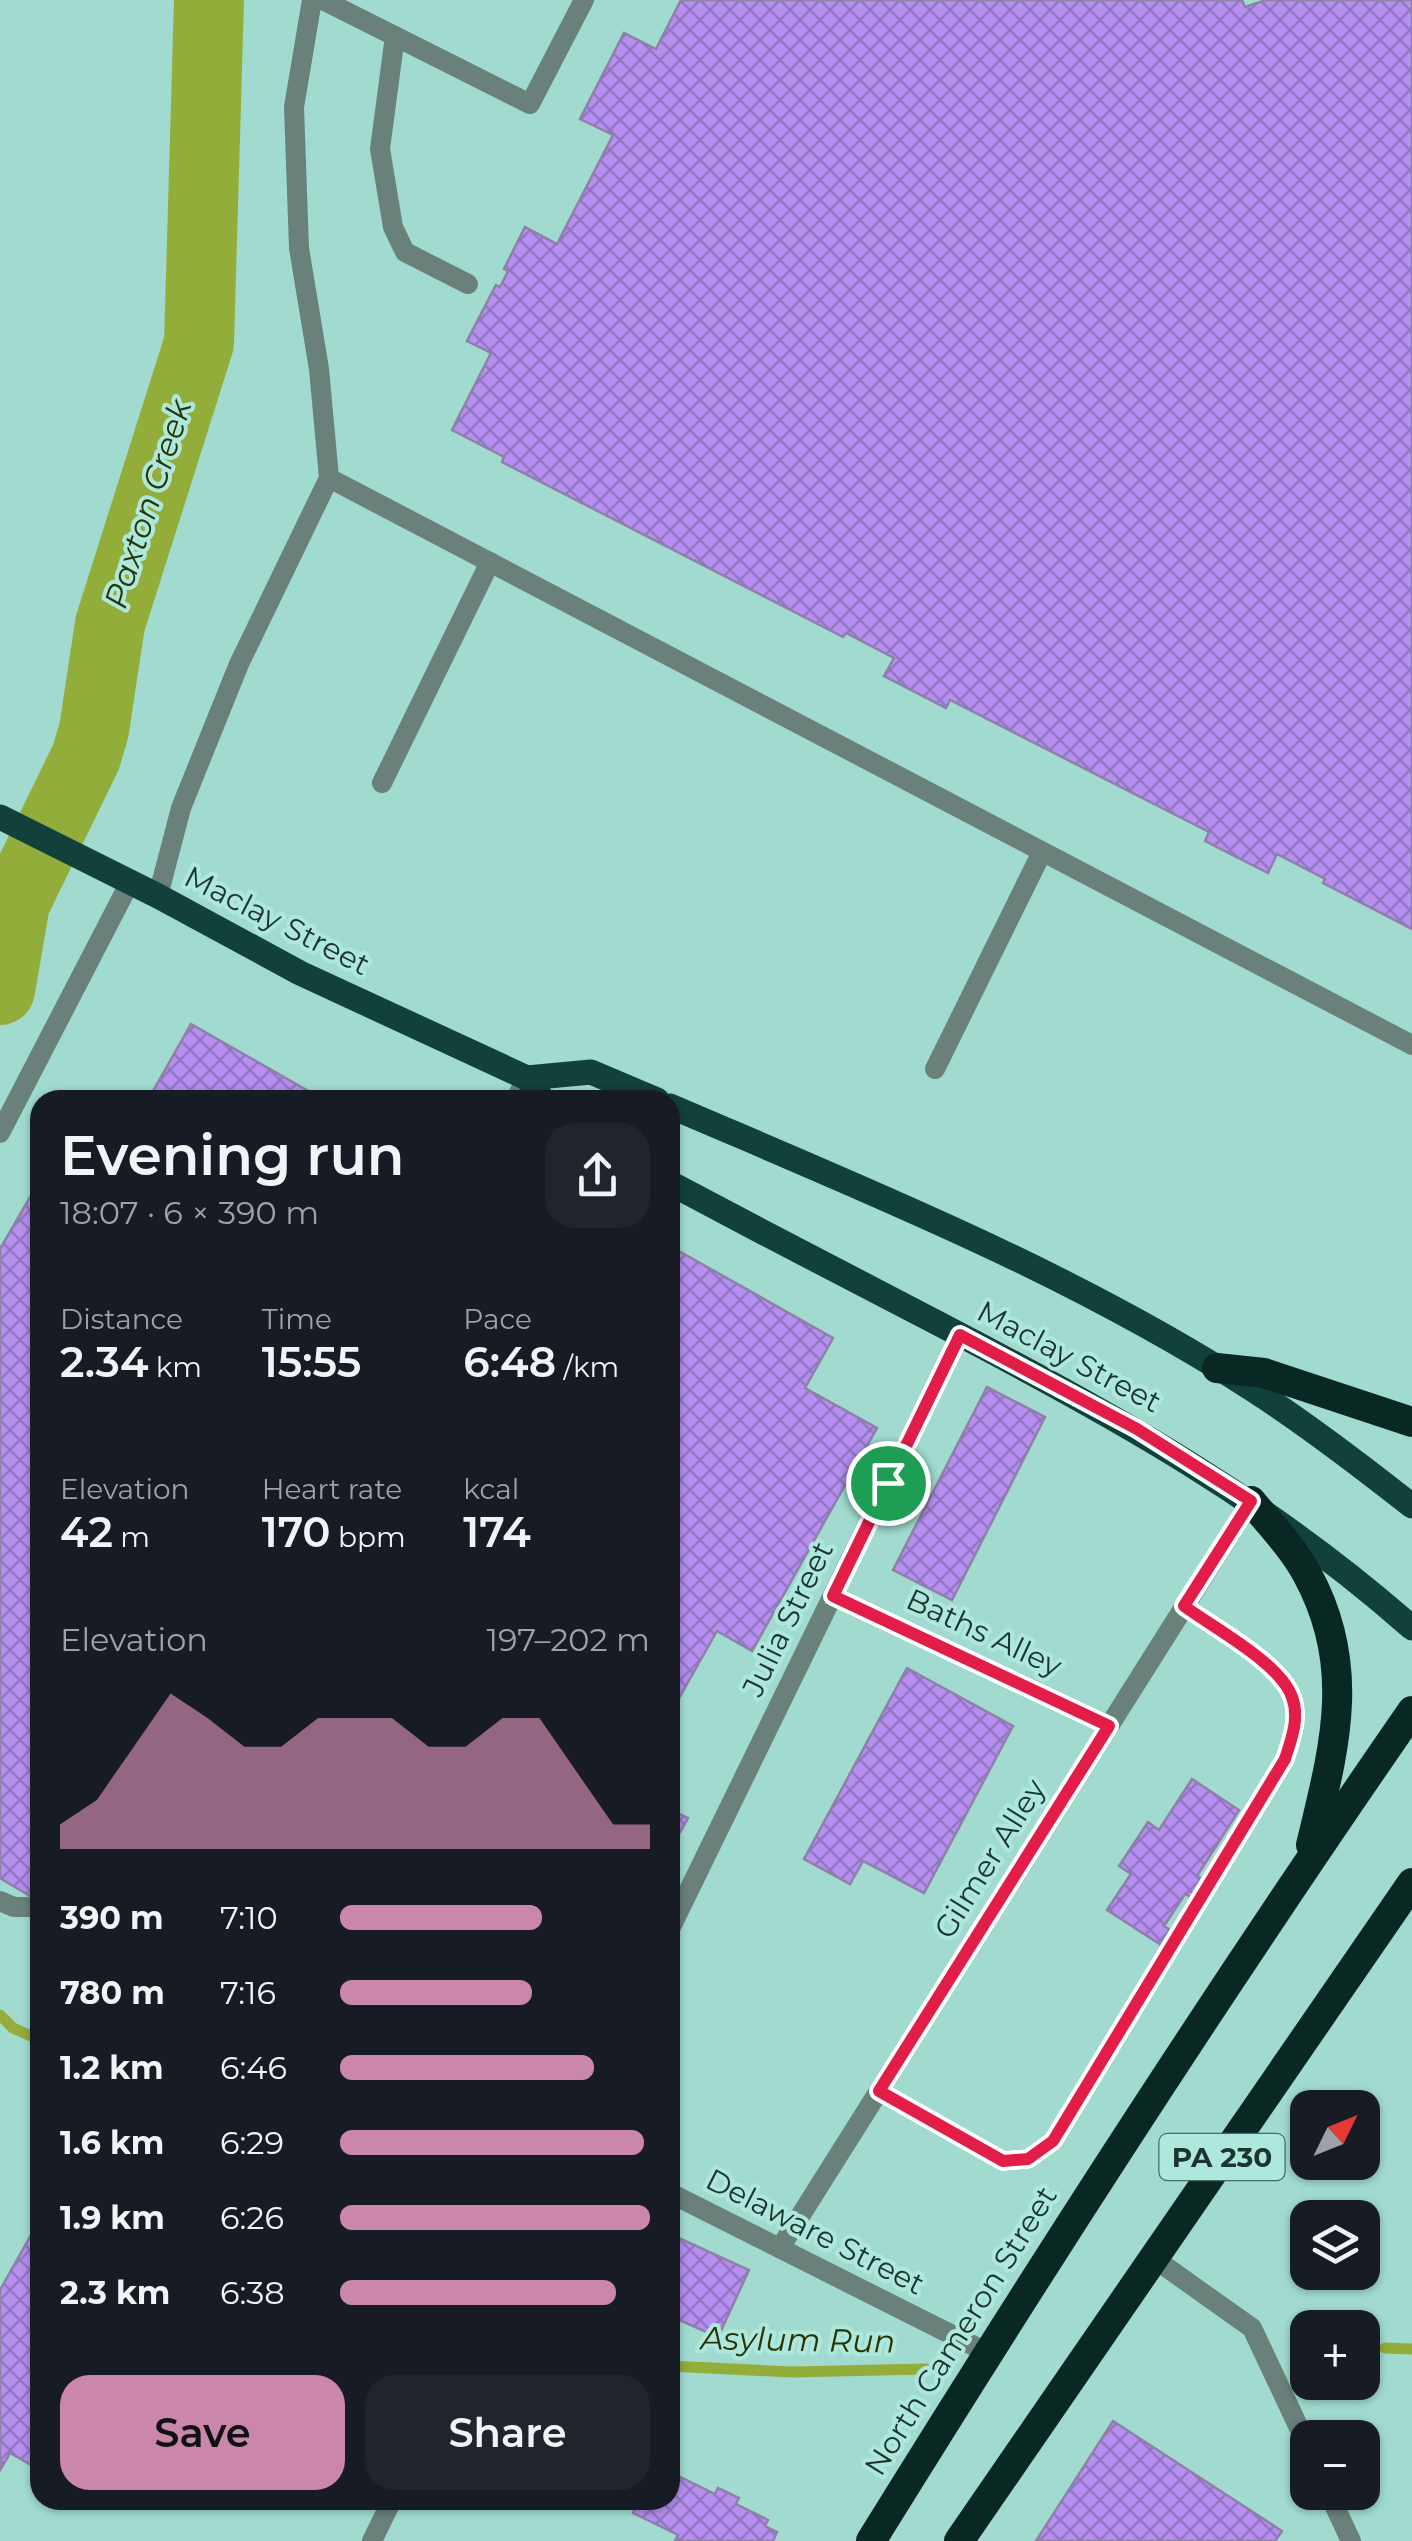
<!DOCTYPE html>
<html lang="en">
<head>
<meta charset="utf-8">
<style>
	body { margin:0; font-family:Montserrat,sans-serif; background:#20242c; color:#f1f3f6; height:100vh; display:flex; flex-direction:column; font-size:38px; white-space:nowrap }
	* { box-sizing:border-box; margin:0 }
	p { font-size:32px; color:#9ea1a6 }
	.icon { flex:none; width:55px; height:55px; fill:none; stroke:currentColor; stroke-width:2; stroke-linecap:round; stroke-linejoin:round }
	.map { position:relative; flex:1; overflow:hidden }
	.sheet { position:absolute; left:30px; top:1090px; width:650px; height:1420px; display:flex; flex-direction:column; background:#171b24; border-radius:30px; box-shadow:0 2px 8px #0004 }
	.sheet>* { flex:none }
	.needle { width:65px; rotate:47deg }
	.tools { position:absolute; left:1290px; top:2090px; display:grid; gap:20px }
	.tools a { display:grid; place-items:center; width:90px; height:90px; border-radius:20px; background:#171b24; box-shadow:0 2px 8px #0004; font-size:50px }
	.pin { position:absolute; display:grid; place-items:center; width:85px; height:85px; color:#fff; margin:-42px; border:5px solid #fff; border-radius:50%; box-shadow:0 2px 10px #0007 }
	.round { display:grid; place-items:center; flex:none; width:105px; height:105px; border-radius:30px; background:#20242c }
	.head { display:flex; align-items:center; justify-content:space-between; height:170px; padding:0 30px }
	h1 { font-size:55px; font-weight:600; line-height:75px }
	.metrics { display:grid; grid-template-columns:repeat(3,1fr); gap:15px; height:170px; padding:10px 30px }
	.metrics div { display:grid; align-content:center }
	.metrics b { font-size:42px; font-weight:600 }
	.metrics small { font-size:28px; font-weight:400 }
	.metrics p { font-size:28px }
	.chart { height:280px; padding:20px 30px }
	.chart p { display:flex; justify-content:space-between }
	.chart svg { width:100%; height:180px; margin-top:10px; fill:#cb87ab; opacity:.7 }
	.button { display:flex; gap:20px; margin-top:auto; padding:20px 30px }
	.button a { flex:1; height:115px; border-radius:30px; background:#cb87ab; color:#111; font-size:40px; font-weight:600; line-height:115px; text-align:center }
	.button a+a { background:#20242c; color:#f1f3f6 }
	ul { padding:0 30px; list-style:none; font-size:32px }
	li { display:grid; grid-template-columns:160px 120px 1fr; align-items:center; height:75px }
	li i { height:25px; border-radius:12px; background:#cb87ab }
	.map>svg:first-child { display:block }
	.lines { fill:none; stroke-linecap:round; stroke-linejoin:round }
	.stream { stroke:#93ad3b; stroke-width:11 }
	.river { stroke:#93ad3b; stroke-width:70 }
	.building { fill:url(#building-cross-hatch); stroke:#8f80a8; stroke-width:2.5 }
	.lane { stroke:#69807b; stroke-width:20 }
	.street { stroke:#69807b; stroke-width:20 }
	.primary { stroke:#11413a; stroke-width:25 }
	.highway { stroke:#092823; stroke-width:30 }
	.route-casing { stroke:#fff; stroke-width:20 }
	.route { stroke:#e11d48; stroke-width:12 }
	.labels { text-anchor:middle; stroke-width:8; stroke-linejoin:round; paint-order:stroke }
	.shield { fill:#aee8dd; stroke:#486a63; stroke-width:2.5 }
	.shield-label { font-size:28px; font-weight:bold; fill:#1c342f }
	.street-label { font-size:30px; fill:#1c342f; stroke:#aee8dd }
	.water-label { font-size:32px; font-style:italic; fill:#293304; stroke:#aee8dd }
</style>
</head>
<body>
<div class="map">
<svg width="1412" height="2541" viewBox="0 0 1412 2541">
	<defs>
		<pattern id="building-cross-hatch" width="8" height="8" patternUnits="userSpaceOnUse" patternTransform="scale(2.5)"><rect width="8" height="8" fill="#b68ff1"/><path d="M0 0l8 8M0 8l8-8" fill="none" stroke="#9376c4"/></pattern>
	</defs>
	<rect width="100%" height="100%" fill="#a1dbd0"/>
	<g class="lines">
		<g class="stream">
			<path d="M0,2015l13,13 27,12"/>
			<path d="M1385,2348l27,1"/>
			<path d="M670,2366l122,6 134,-3"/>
		</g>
		<path class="river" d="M0,990l15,-87 71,-146 8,-27 16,-106 89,-281 10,-343"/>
	</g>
	<g class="building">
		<path d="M681,0h561l3,7 21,-7h146v929l-89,-46 2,-4 -48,-25 -9,19 -63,-32 4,-9 -259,-132 -4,8 -62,-32 10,-18 -48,-25 -3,4 -341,-175 2,-5 -52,-27 39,-77 -24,-12 29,-56 4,2 8,-16 -4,-2 21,-42 32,17 56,-109 -33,-16 44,-86 32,16z"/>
		<path d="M191,1024l133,76h-176z"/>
		<path d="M40,1180v722l-40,-24v-629z"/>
		<path d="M670,1246l163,92 -28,50 72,40 -125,223 -35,-20 -47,83z"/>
		<path d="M987,1387l58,30 -93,183 -59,-30z"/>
		<path d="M907,1668l106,58 -89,167 -61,-32 -13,23 -46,-25z"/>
		<path d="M1192,1779l47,31 -42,66 6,3 -12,18 -6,-3 -21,32 6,4 -9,15 -54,-35 24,-36 -12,-8 29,-44 11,8z"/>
		<path d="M670,1809l18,9 -18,32z"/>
		<path d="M40,2219v236l-7,11 -23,-13 -10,17v-180z"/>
		<path d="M670,2234l79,36 -31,67 -48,-21z"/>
		<path d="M1113,2421l169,110 -7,10h-239z"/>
		<path d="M670,2472l45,22 3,-6 21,10 -3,6 32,16 -3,6 12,6 -4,9h-98l3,-6 -45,-22 6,-13h31z"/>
	</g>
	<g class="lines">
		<g class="lane">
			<path d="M323,0l207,104 54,-104"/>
			<path d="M395,36l-15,113 13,78 12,25 63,32"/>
			<path d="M329,478l1083,567"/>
			<path d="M382,783l108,-221"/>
			<path d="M158,896l23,-88 58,-144 90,-186 -10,-109 -20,-121 -5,-141 18,-107"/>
			<path d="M935,1069l107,-217"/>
			<path d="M515,1100l12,-22"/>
			<path d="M0,1133l129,-249"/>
			<path d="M833,1596l276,130"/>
			<path d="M0,1901l14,6h26"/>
			<path d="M879,2091l124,70 25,-2 25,-18 232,-382c6,-19 15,-41 7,-62 -12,-34 -78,-69 -108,-91"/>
			<path d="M780,2248l471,-747"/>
			<path d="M1152,2257l100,71 56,119"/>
			<path d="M1328,2492l23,49"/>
		</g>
		<g class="street">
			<path d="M670,1929l290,-594"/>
			<path d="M670,2193l318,160"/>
			<path d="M372,2541l20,-41"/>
		</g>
		<g class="primary">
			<path d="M0,817l158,79 142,77 227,105 16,22"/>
			<path d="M527,1078l64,-6 66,28"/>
			<path d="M670,1106c198,85 400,166 582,283 56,36 108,76 160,117"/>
			<path d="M670,1183c92,49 184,97 277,145 167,87 323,174 465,300"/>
		</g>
		<g class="highway">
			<path d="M1217,1368l47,5 148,49"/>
			<path d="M1251,1501c19,23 42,47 56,73 51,93 27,175 4,271"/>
			<path d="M871,2541c174,-281 353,-558 541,-830"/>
			<path d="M959,2541l453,-658"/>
		</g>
	</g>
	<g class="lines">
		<g class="route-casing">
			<path id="route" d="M960,1335l177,94 114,72 -67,105c30,22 96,57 108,91 8,21 -1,43 -7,62l-232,382 -25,18 -25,2 -124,-70 230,-365 -276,-130z"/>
		</g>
		<use href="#route" class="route"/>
	</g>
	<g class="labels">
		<rect class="shield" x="1159.5" y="2134" width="125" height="46" rx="8"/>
		<g class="shield-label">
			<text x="1222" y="2167">PA 230</text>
		</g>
		<g class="street-label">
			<text transform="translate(277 921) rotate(27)" y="10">Maclay Street</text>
			<text transform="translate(1069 1357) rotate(28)" y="10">Maclay Street</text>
			<text transform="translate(788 1619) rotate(-64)" y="10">Julia Street</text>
			<text transform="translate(984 1633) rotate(25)" y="10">Baths Alley</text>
			<text transform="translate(990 1859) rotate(-58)" y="10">Gilmer Alley</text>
			<text transform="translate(815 2232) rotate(27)" y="10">Delaware Street</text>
			<text transform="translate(961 2331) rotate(-58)" y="10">North Cameron Street</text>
		</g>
		<g class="water-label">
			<text transform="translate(148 504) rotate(-72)" y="11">Paxton Creek</text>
			<text transform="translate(798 2340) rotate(1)" y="11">Asylum Run</text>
		</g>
	</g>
</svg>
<div class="tools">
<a><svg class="needle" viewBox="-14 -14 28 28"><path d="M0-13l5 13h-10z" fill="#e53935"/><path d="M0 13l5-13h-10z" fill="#9ea1a6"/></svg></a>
<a><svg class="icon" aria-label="layers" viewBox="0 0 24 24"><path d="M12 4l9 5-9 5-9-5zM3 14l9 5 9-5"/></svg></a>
<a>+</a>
<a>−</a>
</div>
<div class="pin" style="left:888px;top:1483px;background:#1e9e55"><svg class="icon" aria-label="arrive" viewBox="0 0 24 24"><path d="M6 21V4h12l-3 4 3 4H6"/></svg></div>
<section class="sheet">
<div class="head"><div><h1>Evening run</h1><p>18:07 · 6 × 390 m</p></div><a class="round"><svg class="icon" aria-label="share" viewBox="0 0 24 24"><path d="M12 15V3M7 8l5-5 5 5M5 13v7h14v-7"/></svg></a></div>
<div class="metrics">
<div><p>Distance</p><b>2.34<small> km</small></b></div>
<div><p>Time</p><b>15:55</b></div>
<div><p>Pace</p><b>6:48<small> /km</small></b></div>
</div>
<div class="metrics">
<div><p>Elevation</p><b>42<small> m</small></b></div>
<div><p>Heart rate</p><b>170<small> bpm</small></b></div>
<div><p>kcal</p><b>174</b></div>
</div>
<div class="chart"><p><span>Elevation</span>197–202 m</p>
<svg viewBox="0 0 160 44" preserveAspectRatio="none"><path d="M0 44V38L10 32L20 19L30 6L40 12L50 19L60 19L70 12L80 12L90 12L100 19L110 19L120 12L130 12L140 25L150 38L160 38V44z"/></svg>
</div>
<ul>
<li><b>390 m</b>7:10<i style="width:65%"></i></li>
<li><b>780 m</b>7:16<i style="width:62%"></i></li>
<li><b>1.2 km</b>6:46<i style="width:82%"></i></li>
<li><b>1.6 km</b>6:29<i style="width:98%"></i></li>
<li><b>1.9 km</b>6:26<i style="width:100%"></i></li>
<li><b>2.3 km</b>6:38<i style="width:89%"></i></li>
</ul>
<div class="button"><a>Save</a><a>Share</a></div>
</section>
</div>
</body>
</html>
